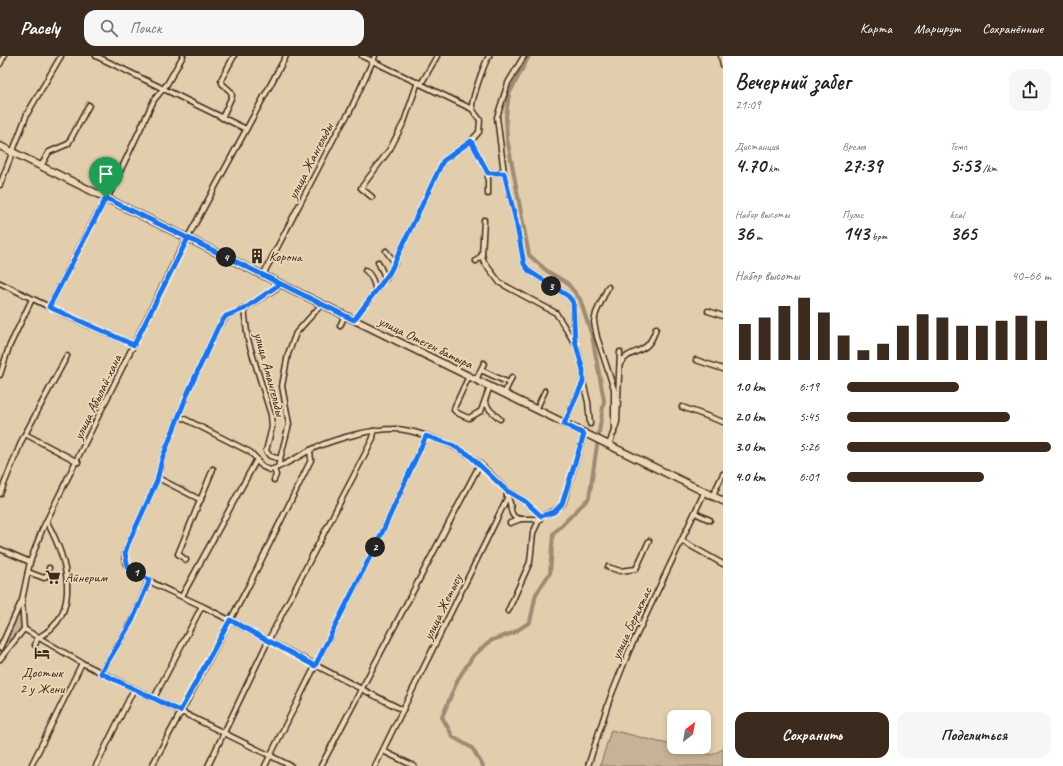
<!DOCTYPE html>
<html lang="ru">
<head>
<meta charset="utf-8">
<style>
	body { margin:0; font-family:Caveat,sans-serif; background:#f6f6f6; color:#222; height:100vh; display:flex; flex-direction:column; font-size:15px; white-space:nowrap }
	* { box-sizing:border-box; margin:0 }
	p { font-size:13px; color:#767676 }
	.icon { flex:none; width:22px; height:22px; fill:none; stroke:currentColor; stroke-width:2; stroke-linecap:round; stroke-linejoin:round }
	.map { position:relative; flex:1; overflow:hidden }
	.sheet { display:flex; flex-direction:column; background:#fff; width:340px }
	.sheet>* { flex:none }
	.needle { width:26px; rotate:31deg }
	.tools { position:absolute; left:667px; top:654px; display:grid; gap:8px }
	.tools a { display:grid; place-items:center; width:44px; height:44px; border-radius:8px; background:#fff; box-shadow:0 2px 6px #0003; font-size:20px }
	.pin { position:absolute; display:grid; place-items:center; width:34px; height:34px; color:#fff; margin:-41px -17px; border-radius:50% 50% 50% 0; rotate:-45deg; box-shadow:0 0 4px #0007 }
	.pin .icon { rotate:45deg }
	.km { position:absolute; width:20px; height:20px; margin:-10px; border-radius:50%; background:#222; color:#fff; font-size:11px; line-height:20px; text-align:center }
	.round { display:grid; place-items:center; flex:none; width:42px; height:42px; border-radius:12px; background:#f6f6f6 }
	.summary { display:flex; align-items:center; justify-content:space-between; height:68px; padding:0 12px }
	h1 { font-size:22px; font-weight:600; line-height:30px }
	.figures { display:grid; grid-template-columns:repeat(3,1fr); gap:6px; height:68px; padding:4px 12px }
	.figures div { display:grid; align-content:center }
	.figures b { font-size:20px; font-weight:600 }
	.figures small { font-size:11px; font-weight:400 }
	.figures p { font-size:11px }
	.chart { height:112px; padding:8px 12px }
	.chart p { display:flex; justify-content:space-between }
	.chart svg { width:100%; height:72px; margin-top:4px; stroke:#3b2a1e; stroke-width:6 }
	.primary-button { display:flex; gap:8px; margin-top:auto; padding:8px 12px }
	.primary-button a { flex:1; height:46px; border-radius:12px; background:#3b2a1e; color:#fff; font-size:16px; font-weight:600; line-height:46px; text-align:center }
	.primary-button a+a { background:#f6f6f6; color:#222 }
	ul { padding:0 12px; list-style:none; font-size:13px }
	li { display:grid; grid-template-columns:64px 48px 1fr; align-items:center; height:30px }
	li i { height:10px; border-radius:5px; background:#3b2a1e }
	header { display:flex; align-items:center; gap:24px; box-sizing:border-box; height:56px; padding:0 20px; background:#3b2a1e; color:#fff }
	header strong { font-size:19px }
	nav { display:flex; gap:22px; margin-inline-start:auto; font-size:14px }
	.search { width:280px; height:36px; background:#f6f6f6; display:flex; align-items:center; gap:10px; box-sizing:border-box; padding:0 14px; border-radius:12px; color:#767676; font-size:15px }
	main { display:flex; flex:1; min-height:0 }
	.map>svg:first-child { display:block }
	.green { fill:#c6b295; stroke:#806e5a }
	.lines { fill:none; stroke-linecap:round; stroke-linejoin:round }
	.canal { stroke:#9d8b72; stroke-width:4 }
	.minor-casing { stroke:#3b2a1e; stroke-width:7 }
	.secondary-casing { stroke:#3b2a1e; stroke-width:9 }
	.minor { stroke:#edd8b6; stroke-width:4 }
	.secondary { stroke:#edd8b6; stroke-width:6 }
	.route-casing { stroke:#fff; stroke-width:8 }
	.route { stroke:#1a73e8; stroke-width:5 }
	.labels { text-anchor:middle; stroke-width:3.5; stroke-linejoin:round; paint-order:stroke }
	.street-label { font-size:14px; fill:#3b2a1e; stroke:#edd8b6 }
	.poi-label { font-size:14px; fill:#3b2a1e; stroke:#edd8b6; text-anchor:start }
</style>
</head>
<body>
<header>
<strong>Pacely</strong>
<div class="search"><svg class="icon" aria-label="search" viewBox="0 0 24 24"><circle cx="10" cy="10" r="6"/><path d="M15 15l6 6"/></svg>Поиск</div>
<nav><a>Карта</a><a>Маршрут</a><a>Сохранённые</a></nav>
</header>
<main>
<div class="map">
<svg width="723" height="710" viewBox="0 0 723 710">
	<rect width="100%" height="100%" fill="#e2cead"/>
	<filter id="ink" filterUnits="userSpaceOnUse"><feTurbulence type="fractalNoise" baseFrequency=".025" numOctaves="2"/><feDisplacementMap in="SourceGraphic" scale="8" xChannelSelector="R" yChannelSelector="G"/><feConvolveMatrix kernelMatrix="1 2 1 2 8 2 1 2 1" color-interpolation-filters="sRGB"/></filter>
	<g filter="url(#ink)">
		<g class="green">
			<path d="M19,553l3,19 -20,19z"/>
			<path d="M611,674l101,25 11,-6v17h-123z"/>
		</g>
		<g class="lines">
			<path class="canal" d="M483,710l-11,-18 -19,-11 -11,-20 16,-38 15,-23 19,-16 21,-7 17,-11 6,-28 14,-21 3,-39 36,-36 15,-98 -12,-64 -12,-37 -13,-16 -20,-12 -18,-16 -22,-117 -1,-22 3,-22 20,-38"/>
			<g class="minor-casing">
				<g id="minor">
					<path d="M96,0l150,73"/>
					<path d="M362,0l110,53"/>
					<path d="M524,0l-16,27 -11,34 7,56 12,48 8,43 5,7 39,25 5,6 2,39"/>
					<path d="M721,0l2,9"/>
					<path d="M0,8l4,-8"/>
					<path d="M421,28l16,-28"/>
					<path d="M222,62l10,-22c0,-8 -10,-8 -11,-16l13,-24"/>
					<path d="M471,85l17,32v21"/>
					<path d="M41,110l8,-14 19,-8 21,-39"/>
					<path d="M488,117h16"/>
					<path d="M0,129l27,-71 34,-58"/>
					<path d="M372,141l-11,-9 29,-39 14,-27 14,-40"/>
					<path d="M484,164l-2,35 2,7 16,21 56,30 21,34 6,23v12l-19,42"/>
					<path d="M386,195l9,12"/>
					<path d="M476,205l6,-6"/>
					<path d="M378,206l8,17"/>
					<path d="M365,214c7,5 9,13 11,21"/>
					<path d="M263,219l73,-141 14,-23 25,-55"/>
					<path d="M0,227l70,34 64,28"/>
					<path d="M281,229l-37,24 -17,7 -9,11 -29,63 -27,69 -5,22 -29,63c-3,7 -6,17 0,23 15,14 58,31 78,41 66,34 131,69 197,102"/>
					<path d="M608,231l-12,26 -2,9 3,15 17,52v44"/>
					<path d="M49,251l48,-93 12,-19 45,-95 13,-16 16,-28"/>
					<path d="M244,253l4,31 23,75 1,12 -6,24 4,5 10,3"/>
					<path d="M708,255l15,5"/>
					<path d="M354,264l36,-48 53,-111 28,-20 8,-9 1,-12c-2,-3 -7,-8 -8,-13 0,-9 12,-43 17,-51"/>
					<path d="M340,270l5,-11"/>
					<path d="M696,304l27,9"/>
					<path d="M620,308c11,-18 28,-6 36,-36"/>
					<path d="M481,314l28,13"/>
					<path d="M0,319l9,-28 23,-48"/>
					<path d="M469,320l-14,30 -1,4c4,4 9,6 15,8l12,-7 9,-25"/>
					<path d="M476,324l8,-17"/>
					<path d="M583,326l5,20 2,22"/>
					<path d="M504,338l8,-17"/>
					<path d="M485,346l5,8 10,9"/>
					<path d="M682,351l41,15"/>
					<path d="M536,354l9,-19"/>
					<path d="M179,360l71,36 7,7 -75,137"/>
					<path d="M25,378l53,28"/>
					<path d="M609,389l8,-23 3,-70"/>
					<path d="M257,405l6,6 7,3c18,-5 32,-17 49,-24 20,-8 53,-17 74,-17 17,-1 60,15 74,25 15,10 28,24 40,37v7l-16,33 -116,235"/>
					<path d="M278,411l11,-43 -7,-38 6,-32 8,-21 26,-29"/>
					<path d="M274,413l2,6 -2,5"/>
					<path d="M158,422l43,22"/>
					<path d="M507,435l19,11 15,14"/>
					<path d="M0,438l22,-54 45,-84"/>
					<path d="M507,440c7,9 -1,21 14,23"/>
					<path d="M712,441l11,-23"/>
					<path d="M695,457l15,7"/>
					<path d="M541,460l13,-5 9,-7 21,-70"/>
					<path d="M510,467l11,-4h18"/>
					<path d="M682,485l41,23"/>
					<path d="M0,493l30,13"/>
					<path d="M186,504l-8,-6 35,-85"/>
					<path d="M608,511l12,4 16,-2 13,-28"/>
					<path d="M28,516l16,6 4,-4 1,-6"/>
					<path d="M508,555l22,-49 3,-29 8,-17"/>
					<path d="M24,573l58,34 209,103"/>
					<path d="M39,581c45,-24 27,-80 8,-115"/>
					<path d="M35,589l3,-8"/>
					<path d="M0,592l22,-48 8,-38 12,-32 133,-269 111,-205"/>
					<path d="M0,603l24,-30 -2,-27"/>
					<path d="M101,617l31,-52 17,-41"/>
					<path d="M154,642l48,-92"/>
					<path d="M383,695l31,15"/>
					<path d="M31,710l51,-103"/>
					<path d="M96,710l38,-77"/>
					<path d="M152,710l97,-181 62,-125 -1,-10"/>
					<path d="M208,710l60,-125 97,-187 8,-16 1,-7"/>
					<path d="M265,710l116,-231 45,-99"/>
					<path d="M321,710l159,-302"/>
					<path d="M588,710l21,-65 20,-50 75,-158"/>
				</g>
			</g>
			<g class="secondary-casing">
				<path id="secondary" d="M0,90l723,355"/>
			</g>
			<use href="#minor" class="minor"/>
			<use href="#secondary" class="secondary"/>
		</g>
	</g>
	<g class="lines" filter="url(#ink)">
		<g class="route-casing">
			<path id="route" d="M106,142l157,77 17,9 -36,25 -18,7 -8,11 -29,63 -27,69 -5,22 -29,63 -3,9 3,14 21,13 -1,4 -16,37 -31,52 79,38 50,-91 85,46 66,-131 45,-99 26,9 16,9 39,37 19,11 15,14 13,-4 8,-8 22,-70 -20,-10 19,-42v-12l-8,-29 -2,-39 -5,-6 -39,-25 -5,-7 -8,-43 -12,-48h-16l-17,-32 -28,20 -53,111 -36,48 -166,-82 -54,107 -85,-38 57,-109"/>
		</g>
		<use href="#route" class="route"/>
	</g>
	<defs>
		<g id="building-bare" transform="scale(1.2)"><path d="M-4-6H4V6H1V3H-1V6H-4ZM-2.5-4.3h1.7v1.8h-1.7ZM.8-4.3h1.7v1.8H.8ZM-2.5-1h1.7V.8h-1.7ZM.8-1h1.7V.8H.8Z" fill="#3b2a1e" stroke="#edd8b6" stroke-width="2.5" paint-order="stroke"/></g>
		<g id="supermarket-bare" transform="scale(1.2)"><path d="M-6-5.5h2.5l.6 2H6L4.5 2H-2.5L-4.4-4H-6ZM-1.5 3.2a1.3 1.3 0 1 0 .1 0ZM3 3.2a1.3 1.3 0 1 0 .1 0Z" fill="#3b2a1e" stroke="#edd8b6" stroke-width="2.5" paint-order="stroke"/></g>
		<g id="hotel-bare" transform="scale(1.2)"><path d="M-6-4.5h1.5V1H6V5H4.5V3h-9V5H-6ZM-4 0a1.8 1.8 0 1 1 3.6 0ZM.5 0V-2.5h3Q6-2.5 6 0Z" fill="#3b2a1e" stroke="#edd8b6" stroke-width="2.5" paint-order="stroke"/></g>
	</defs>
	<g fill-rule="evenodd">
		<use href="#building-bare" x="257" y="200"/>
		<use href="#supermarket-bare" x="53" y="521"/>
		<use href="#hotel-bare" x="42" y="597"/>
	</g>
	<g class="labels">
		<g class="street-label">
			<text transform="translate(310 105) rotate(-63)" y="5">улица Жангельды</text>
			<text transform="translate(426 286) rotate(26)" y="5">улица Отеген батыра</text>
			<text transform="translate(270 318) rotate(75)" y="5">улица Амангельды</text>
			<text transform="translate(97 341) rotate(-64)" y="5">улица Абылай-хана</text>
			<text transform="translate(442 551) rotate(-64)" y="5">улица Жетысу</text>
			<text transform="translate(631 567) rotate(-65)" y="5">улица Бериктас</text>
		</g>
		<g class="poi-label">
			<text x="269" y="205">Корона</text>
			<text x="65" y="526">Айнерим</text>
			<text x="42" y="621" text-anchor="middle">Достык<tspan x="42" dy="16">2 у Жени</tspan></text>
		</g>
	</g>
</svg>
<div class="tools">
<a><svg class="needle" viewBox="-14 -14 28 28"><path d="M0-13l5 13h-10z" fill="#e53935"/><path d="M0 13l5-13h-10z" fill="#767676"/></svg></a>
</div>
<div class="pin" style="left:106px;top:142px;background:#1e9e55"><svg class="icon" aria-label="arrive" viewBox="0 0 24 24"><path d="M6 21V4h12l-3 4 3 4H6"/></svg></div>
<b class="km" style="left:136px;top:516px">1</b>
<b class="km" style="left:375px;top:491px">2</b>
<b class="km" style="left:551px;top:230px">3</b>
<b class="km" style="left:226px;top:201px">4</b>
</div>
<section class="sheet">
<div class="summary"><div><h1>Вечерний забег</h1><p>21:09</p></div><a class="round"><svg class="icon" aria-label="share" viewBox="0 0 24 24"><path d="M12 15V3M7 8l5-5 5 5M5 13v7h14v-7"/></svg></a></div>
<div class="figures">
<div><p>Дистанция</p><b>4.70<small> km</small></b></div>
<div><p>Время</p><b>27:39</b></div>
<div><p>Темп</p><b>5:53<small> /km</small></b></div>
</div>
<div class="figures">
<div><p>Набор высоты</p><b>36<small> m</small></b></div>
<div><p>Пульс</p><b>143<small> bpm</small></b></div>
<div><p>kcal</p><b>365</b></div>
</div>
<div class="chart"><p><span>Набор высоты</span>40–66 m</p>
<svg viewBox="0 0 160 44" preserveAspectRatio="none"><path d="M5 44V22M15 44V18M25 44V11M35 44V6M45 44V15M55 44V29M65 44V38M75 44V34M85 44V23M95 44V16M105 44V18M115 44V23M125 44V23M135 44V20M145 44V17M155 44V20"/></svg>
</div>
<ul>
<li><b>1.0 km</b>6:19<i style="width:55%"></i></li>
<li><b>2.0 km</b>5:45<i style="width:80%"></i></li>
<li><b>3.0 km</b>5:26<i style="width:100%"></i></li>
<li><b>4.0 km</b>6:01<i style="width:67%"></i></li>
</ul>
<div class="primary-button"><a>Сохранить</a><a>Поделиться</a></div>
</section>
</main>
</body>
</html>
